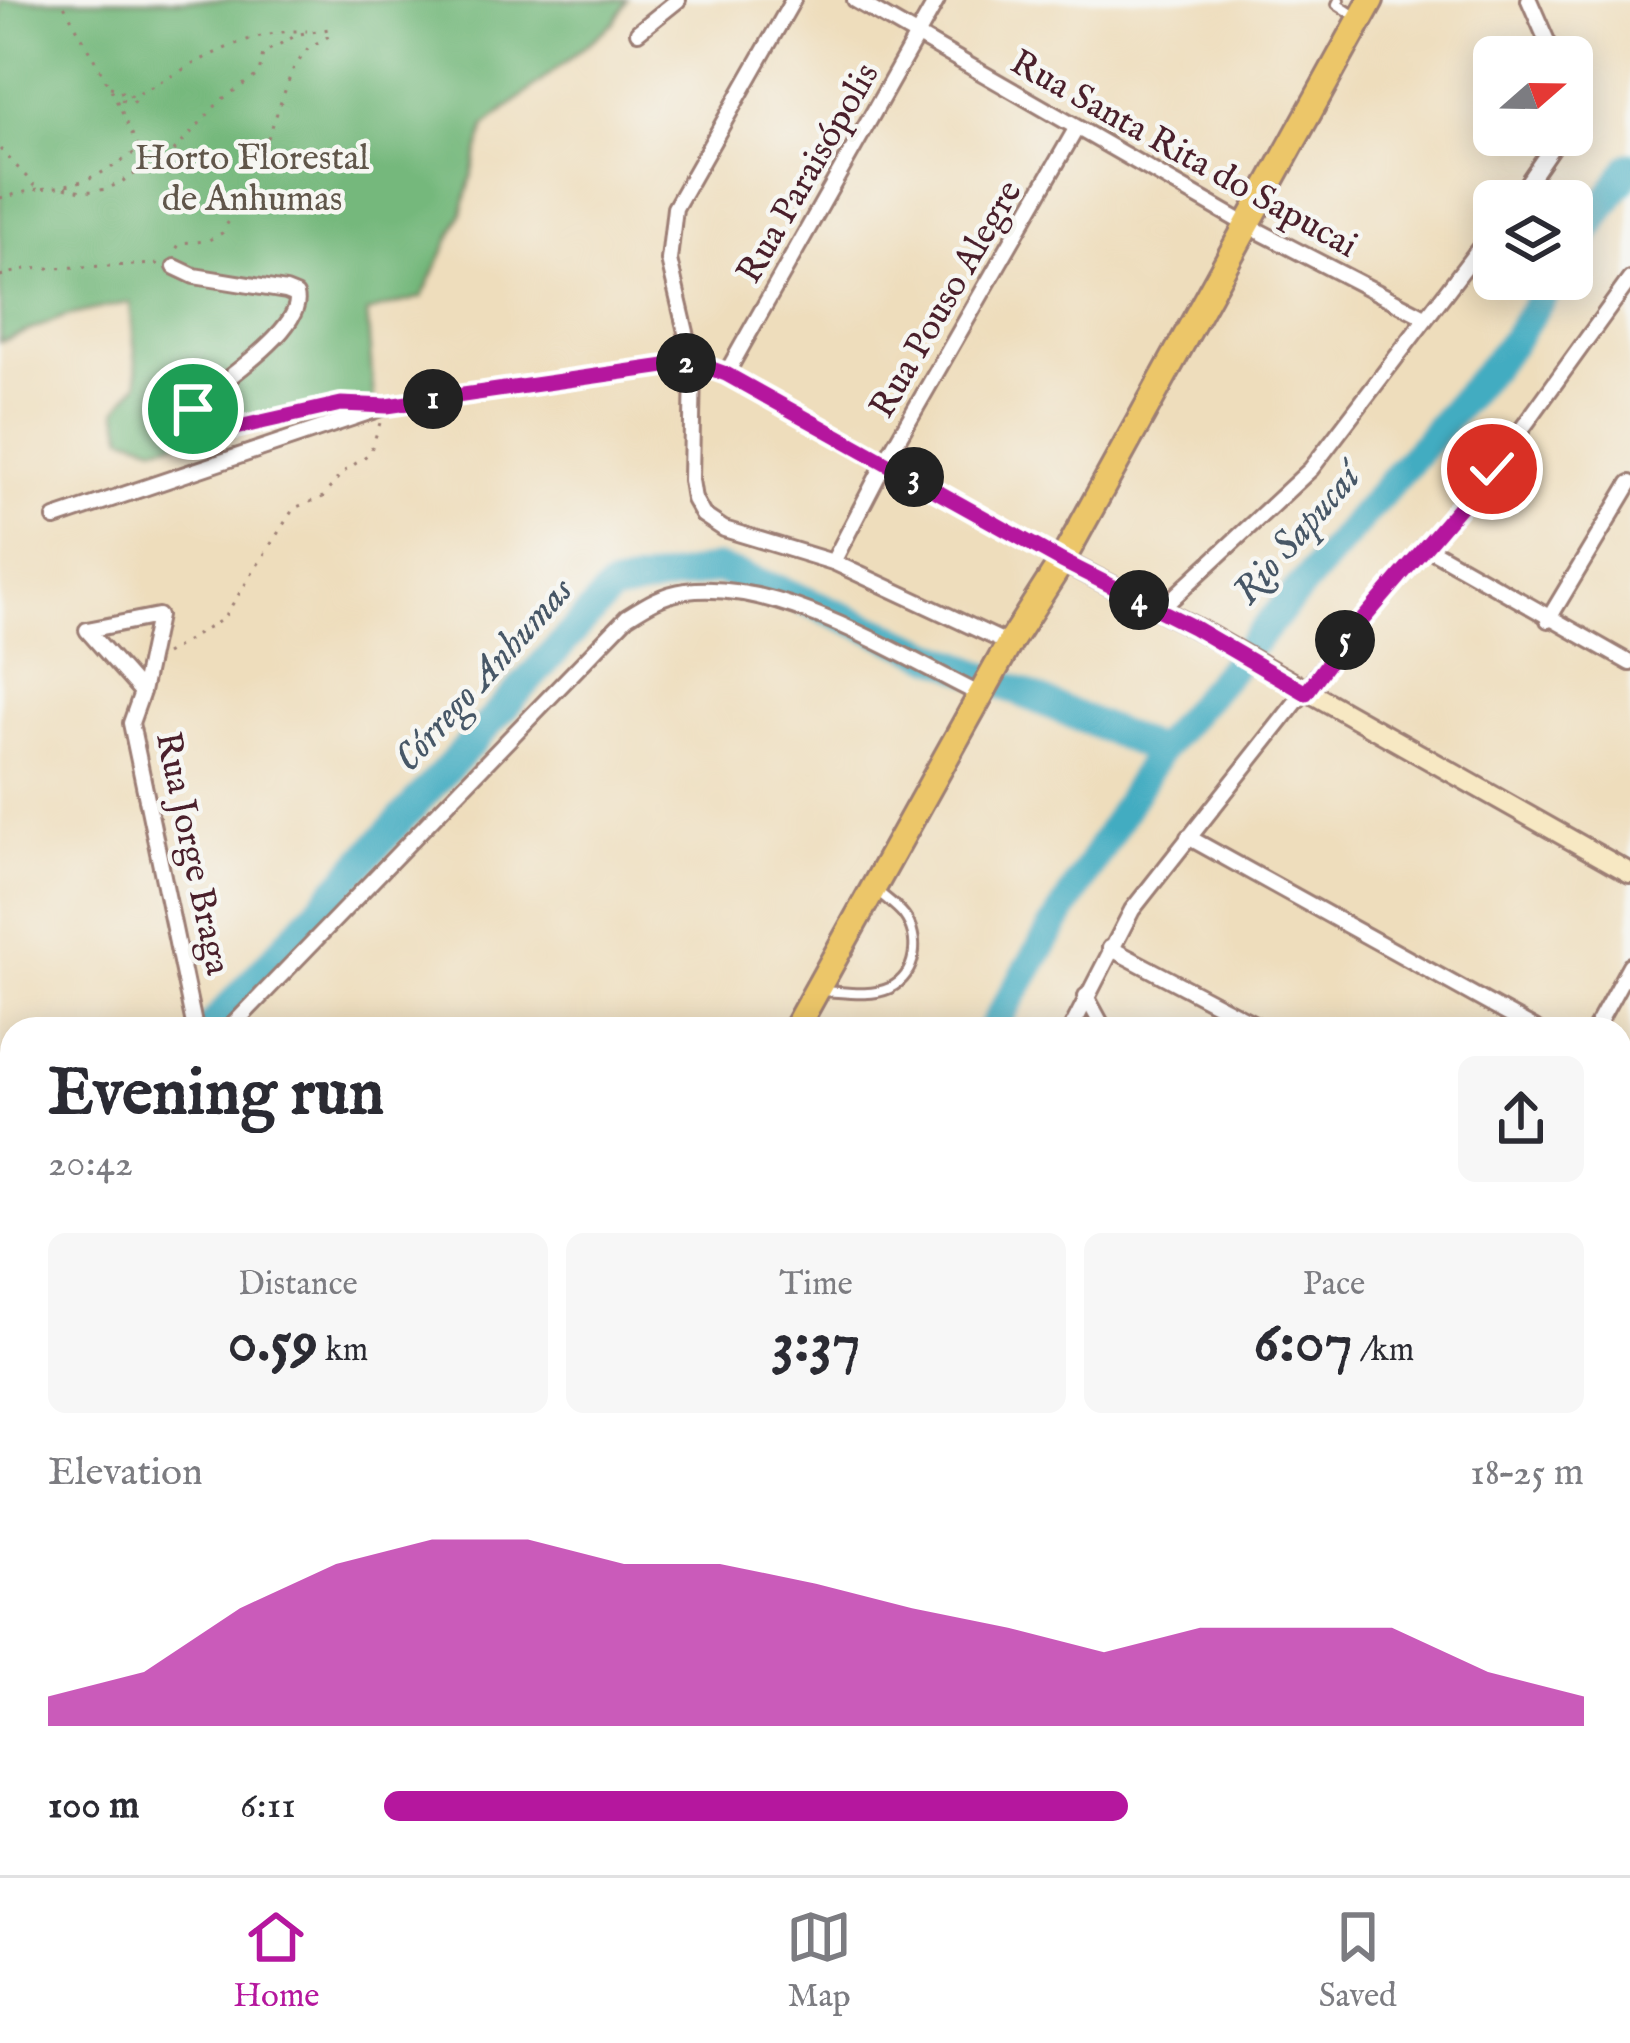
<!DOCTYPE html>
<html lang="en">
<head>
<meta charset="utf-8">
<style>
	body { margin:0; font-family:"IM FELL English",serif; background:#f7f7f7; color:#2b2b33; height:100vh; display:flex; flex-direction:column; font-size:45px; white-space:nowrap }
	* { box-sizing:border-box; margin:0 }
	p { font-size:39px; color:#7c7c81 }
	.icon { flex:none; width:66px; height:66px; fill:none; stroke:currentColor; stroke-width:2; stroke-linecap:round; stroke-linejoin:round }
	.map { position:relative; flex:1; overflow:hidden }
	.panel { position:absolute; left:0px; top:1017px; width:1632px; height:858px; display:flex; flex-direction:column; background:#fff; border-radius:36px 36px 0 0; box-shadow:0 6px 30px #0003 }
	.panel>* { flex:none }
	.needle { width:78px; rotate:70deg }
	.controls { position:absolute; left:1473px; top:36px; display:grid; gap:24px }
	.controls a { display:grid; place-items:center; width:120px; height:120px; border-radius:18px; background:#fff; box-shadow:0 6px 30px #0003; font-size:60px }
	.pin { position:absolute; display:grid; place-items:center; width:102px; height:102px; color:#fff; margin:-51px; border:6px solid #fff; border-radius:50%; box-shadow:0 3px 12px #0007 }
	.km { position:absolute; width:60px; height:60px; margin:-30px; border-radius:50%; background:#222; color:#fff; font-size:33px; line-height:60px; text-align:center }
	.round { display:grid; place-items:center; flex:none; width:126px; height:126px; border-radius:18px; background:#f7f7f7 }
	.overview { display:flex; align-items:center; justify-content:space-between; height:204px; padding:0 48px }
	h1 { font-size:66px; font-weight:700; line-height:90px }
	.figures { display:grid; grid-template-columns:repeat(3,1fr); gap:18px; height:204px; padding:12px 48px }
	.figures div { display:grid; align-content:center; border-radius:18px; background:#f7f7f7; text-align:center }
	.figures b { font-size:60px; font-weight:700 }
	.figures small { font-size:33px; font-weight:400 }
	.figures p { font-size:33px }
	.chart { height:336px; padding:24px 48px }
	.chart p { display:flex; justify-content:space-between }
	.chart svg { width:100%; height:216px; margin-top:12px; fill:#b5179e; opacity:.7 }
	ul { padding:0 48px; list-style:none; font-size:39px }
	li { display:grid; grid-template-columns:192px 144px 1fr; align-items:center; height:90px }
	li i { height:30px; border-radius:15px; background:#b5179e }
	.tab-bar { display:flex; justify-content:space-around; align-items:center; height:168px; border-top:3px solid #e1e1e2; background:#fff; font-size:33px; color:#7c7c81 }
	.tab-bar a { display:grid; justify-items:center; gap:6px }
	.tab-bar .selected { color:#b5179e }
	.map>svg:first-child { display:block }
	.forest { fill:#75b87b; stroke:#606c53; stroke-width:3 }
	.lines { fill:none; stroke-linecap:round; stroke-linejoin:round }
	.river { stroke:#42acc1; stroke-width:30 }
	.lane-casing { stroke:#9c7e74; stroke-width:14 }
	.street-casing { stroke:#9c7e74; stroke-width:20 }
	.secondary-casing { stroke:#9c7e74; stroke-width:24 }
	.highway-casing { stroke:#9c7e74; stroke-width:30 }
	.path { stroke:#9c7e74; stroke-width:3; stroke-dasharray:3 9; stroke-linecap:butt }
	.lane { stroke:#fff; stroke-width:8 }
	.street { stroke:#fff; stroke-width:14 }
	.secondary { stroke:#f7e8c3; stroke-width:18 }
	.highway { stroke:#ecc669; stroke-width:24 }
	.route-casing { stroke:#fff; stroke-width:24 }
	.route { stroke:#b5179e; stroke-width:15 }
	.labels { text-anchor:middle; stroke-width:9; stroke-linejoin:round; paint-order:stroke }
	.street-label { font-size:36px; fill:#4a1f2b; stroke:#f6f6f2 }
	.park-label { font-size:36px; fill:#60564a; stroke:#f6f6f2 }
	.water-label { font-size:39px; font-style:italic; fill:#475767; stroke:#f6f6f2 }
</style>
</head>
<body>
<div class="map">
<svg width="1630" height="1875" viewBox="0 0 1630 1875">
	<rect width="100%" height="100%" fill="#f6f6f2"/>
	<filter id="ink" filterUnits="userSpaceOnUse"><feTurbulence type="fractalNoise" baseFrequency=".00833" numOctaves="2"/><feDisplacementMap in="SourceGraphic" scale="24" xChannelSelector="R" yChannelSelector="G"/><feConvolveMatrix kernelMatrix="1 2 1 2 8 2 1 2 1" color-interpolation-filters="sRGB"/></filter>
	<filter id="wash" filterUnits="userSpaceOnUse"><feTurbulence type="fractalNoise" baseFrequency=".004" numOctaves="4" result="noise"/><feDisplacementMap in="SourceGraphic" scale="48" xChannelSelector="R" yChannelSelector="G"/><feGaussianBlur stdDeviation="2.7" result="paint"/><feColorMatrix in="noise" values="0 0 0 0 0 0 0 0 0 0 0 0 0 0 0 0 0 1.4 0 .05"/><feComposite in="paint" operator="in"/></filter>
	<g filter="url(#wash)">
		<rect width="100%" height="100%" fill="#eeddbc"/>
		<path class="forest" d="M0,0h627l-13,23 -129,103 -23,87 -40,84 -55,15 7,90 -218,44 -32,-10 -7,-26 21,-27 -8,-81 -64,14 -66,26z"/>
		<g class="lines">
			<g class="river">
				<path d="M1572,253l58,-86"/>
				<path d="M209,1029l402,-439 106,-21 68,23 374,159"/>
				<path d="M992,1029l167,-278 351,-406 44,-66"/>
				<path d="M0,1257l12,-13"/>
				<path d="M789,1875l10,-12"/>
			</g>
		</g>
	</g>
	<g filter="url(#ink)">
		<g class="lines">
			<g class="lane-casing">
				<g id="lane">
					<path d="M1339,0l-2,4 20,13"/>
					<path d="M824,991c21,1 46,6 66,-3 27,-13 31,-50 14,-73 -7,-9 -19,-17 -28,-25"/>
				</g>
			</g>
			<g class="street-casing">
				<g id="street">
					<path d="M793,0l-118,208 -6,52 24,102 -2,118 3,19 9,16 21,14 109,33 176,82"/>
					<path d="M855,0l390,224 180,93"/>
					<path d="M1529,0l25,57"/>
					<path d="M638,32l40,-32"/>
					<path d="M1572,97l6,13 -6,8"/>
					<path d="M1515,201l45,-66"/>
					<path d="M175,267l19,9 92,15 10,4c10,31 -74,87 -98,106l-5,8 3,14 29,7 116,-26 35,1"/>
					<path d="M726,374l211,-374"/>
					<path d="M55,518l332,-112 306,-44 33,12 336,187"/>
					<path d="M1424,546l206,117"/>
					<path d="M833,562l53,-102 190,-331"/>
					<path d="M1160,610l151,-141 183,-240"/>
					<path d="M1548,620l82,-137"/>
					<path d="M142,692l-55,-62 71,-14 -16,76 -11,31 64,306"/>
					<path d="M1188,837l347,192"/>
					<path d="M1110,948l154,81"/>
					<path d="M1086,996l18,33"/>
					<path d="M229,1029l398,-412c19,-12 36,-23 59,-26 94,-12 213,64 295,104"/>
					<path d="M1071,1029l61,-119 209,-265 152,-176 137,-190"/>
					<path d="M1595,1029l35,-64"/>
					<path d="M1620,1076l10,6"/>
					<path d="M1620,1170l10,7"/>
					<path d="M1620,1277l10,15"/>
					<path d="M0,1286l12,-14"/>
					<path d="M1620,1330l10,-7"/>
					<path d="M1620,1485l10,18"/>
					<path d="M0,1520l12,-2"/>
					<path d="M1620,1660l10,-4"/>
					<path d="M0,1674l12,-2"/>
					<path d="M1620,1770l10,15"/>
					<path d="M0,1797l12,-2"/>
					<path d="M482,1863l2,12"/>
					<path d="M892,1863l9,12"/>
					<path d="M1341,1863l10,12"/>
					<path d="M1401,1863l11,12"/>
					<path d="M1532,1863l16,12"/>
					<path d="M123,1875l62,-12"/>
					<path d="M871,1875l9,-12"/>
					<path d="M932,1875l9,-12"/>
				</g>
			</g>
			<g class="secondary-casing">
				<g id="secondary">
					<path d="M1062,561l132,66 436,246"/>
					<path d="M1620,1842l10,-9"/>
					<path d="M1584,1875l13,-12"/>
					<path d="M1617,1875l13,-12"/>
				</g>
			</g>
			<g class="highway-casing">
				<g id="highway">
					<path d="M795,1029l214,-385 53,-83 309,-561"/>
					<path d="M197,1863l3,12"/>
					<path d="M345,1863l2,12"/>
				</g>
			</g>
			<g class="path">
				<path d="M110,87l10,2 4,8 12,-3"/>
				<path d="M121,100l12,3 5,-9c53,-27 106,-66 169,-63"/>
				<path d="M0,149l38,40c41,-3 68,-15 101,-40l-26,-56 -52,-93"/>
				<path d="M65,187c48,16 61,-17 100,-26l56,-61 38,-26 4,-21 36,-19 30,-5v7l-21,12 -16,23 -38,106 -32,56 -15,8 -27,2 -7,11"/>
				<path d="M0,198l38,-9"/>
				<path d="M0,276l26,-7 136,-5"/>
				<path d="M165,654l58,-35 71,-111 29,-11 18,-23 29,-21 10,-30"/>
			</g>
			<use href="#lane" class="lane"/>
			<use href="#street" class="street"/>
			<use href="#secondary" class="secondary"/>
			<use href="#highway" class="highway"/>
		</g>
	</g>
	<g class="lines" filter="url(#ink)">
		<g class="route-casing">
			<path id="route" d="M193,409v8l8,10 25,3 115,-26 46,2 306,-44 33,12 336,187 131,66 113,66 35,-48 151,-176"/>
		</g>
		<use href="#route" class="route"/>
	</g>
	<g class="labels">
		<g class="street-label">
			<text transform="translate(1185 152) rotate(29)" y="13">Rua Santa Rita do Sapucai</text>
			<text transform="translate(806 172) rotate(-60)" y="13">Rua Paraisópolis</text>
			<text transform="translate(944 298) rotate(-60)" y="13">Rua Pouso Alegre</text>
			<text transform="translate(195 853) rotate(78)" y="13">Rua Jorge Braga</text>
		</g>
		<g class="park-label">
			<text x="252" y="169">Horto Florestal<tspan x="252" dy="41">de Anhumas</tspan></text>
		</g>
		<g class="water-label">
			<text transform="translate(1295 533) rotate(-49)" y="14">Rio Sapucaí</text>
			<text transform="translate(482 673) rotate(-48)" y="14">Córrego Anhumas</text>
		</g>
	</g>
</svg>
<div class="controls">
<a><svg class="needle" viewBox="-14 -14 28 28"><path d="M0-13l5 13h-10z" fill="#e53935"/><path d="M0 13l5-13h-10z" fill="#7c7c81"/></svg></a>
<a><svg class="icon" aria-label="layers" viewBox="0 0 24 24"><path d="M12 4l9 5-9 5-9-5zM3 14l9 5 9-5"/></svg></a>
</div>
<div class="pin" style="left:193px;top:409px;background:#1e9e55"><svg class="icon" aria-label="arrive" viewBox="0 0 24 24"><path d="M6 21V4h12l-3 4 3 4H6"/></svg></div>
<div class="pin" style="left:1492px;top:469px;background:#d93025"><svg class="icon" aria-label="check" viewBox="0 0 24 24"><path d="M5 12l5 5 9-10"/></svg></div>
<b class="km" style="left:433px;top:399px">1</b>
<b class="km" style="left:686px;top:363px">2</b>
<b class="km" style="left:914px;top:477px">3</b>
<b class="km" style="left:1139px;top:600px">4</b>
<b class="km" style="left:1345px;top:640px">5</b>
<section class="panel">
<div class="overview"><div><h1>Evening run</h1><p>20:42</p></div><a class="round"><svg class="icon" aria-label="share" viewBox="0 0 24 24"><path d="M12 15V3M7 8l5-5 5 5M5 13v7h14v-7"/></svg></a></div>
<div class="figures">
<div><p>Distance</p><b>0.59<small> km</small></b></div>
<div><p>Time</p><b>3:37</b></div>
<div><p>Pace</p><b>6:07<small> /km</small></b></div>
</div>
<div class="chart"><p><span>Elevation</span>18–25 m</p>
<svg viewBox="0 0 160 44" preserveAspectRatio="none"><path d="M0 44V38L10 33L20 20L30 11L40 6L50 6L60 11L70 11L80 15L90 20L100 24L110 29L120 24L130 24L140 24L150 33L160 38V44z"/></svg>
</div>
<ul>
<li><b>100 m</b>6:11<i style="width:62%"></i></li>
</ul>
</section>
</div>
<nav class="tab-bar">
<a class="selected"><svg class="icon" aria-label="home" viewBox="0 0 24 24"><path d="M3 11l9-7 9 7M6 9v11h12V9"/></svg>Home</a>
<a><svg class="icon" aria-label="map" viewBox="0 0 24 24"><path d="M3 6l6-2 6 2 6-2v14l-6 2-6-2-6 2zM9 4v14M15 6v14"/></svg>Map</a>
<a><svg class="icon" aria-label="saved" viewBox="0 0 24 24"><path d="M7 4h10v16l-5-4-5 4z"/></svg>Saved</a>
</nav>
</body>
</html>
